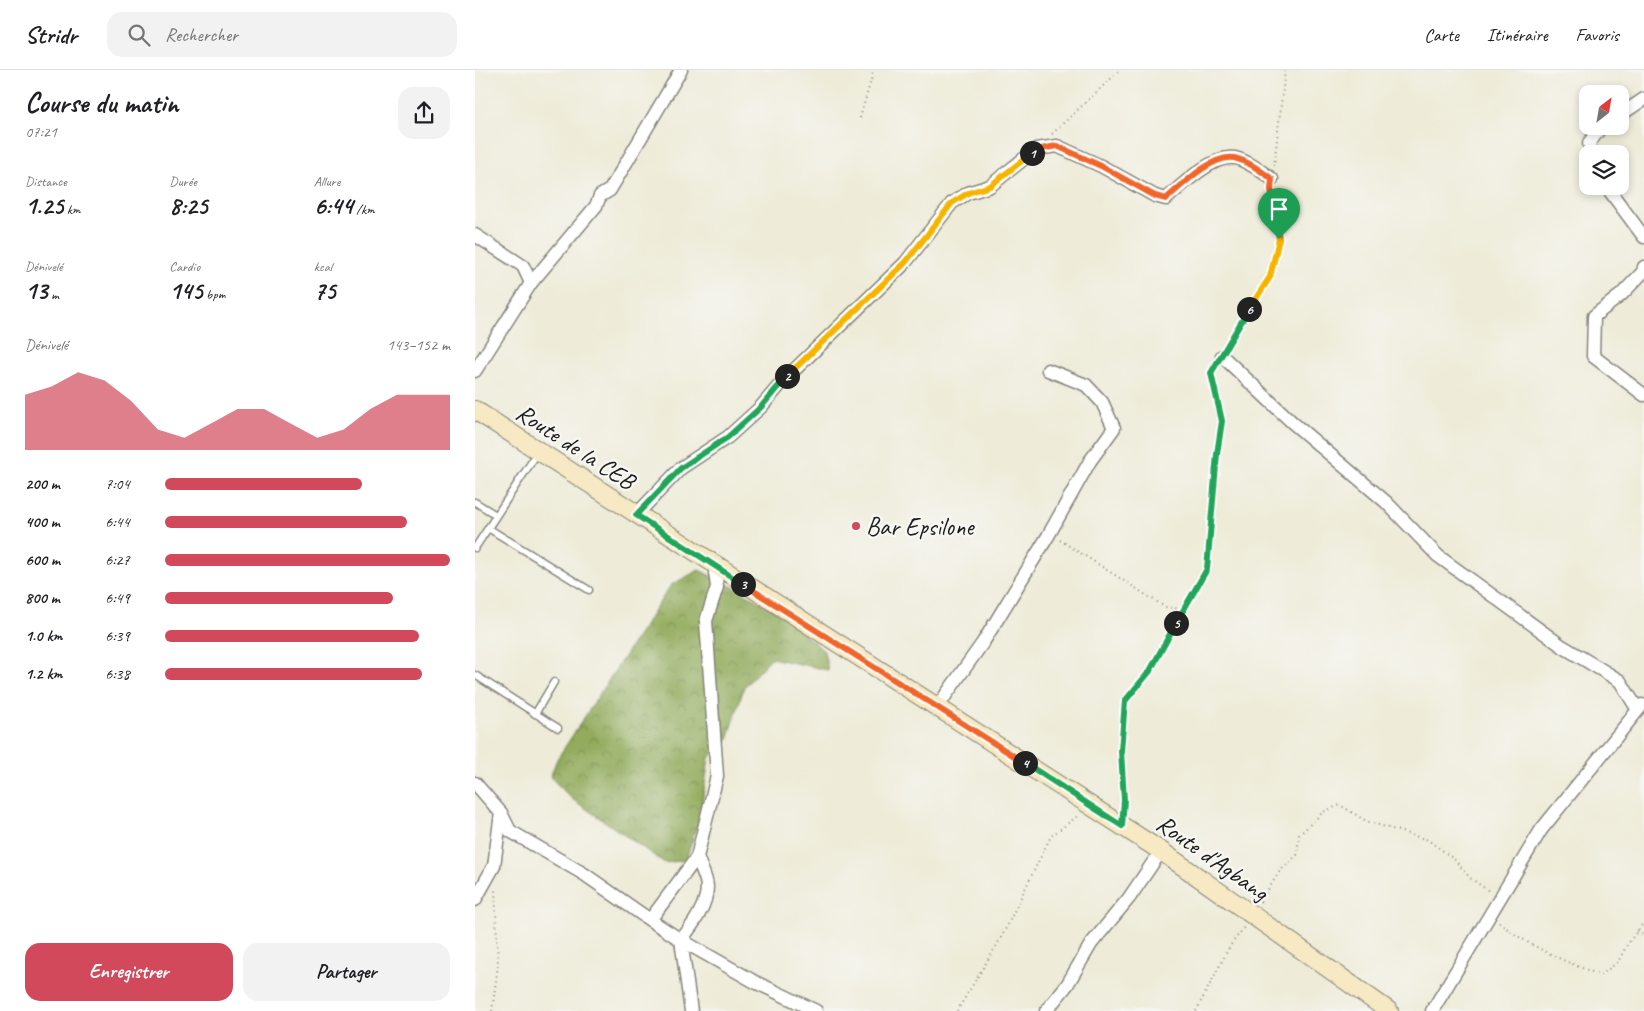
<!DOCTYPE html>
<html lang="fr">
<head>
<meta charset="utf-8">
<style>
	body { margin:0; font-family:Caveat,sans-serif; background:#f2f2f2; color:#202124; height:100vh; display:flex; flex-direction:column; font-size:19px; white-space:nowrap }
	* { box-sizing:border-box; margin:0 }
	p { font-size:16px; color:#757577 }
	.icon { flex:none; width:28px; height:28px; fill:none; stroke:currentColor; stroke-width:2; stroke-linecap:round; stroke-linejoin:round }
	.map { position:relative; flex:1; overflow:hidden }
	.side { display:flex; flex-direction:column; background:#fff; width:475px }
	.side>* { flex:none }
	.needle { width:32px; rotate:31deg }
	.buttons { position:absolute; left:1104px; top:15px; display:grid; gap:10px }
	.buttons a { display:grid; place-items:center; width:50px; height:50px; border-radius:10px; background:#fff; box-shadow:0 2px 8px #0003; font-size:25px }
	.pin { position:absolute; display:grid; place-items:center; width:42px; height:42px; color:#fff; margin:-51px -21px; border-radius:50% 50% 50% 0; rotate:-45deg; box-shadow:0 0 5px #0007 }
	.pin .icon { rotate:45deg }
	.km { position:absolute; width:25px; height:25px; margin:-12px; border-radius:50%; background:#222; color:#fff; font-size:14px; line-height:25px; text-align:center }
	.round { display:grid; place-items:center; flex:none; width:52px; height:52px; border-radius:15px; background:#f2f2f2 }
	.head { display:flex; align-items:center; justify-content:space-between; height:85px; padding:0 25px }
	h1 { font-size:28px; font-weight:700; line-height:38px }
	.figures { display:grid; grid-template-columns:repeat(3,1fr); gap:8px; height:85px; padding:5px 25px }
	.figures div { display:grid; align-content:center }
	.figures b { font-size:25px; font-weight:700 }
	.figures small { font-size:14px; font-weight:400 }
	.figures p { font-size:14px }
	.chart { height:140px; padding:10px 25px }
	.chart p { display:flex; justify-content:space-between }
	.chart svg { width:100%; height:90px; margin-top:5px; fill:#d1495b; opacity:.7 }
	.cta { display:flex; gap:10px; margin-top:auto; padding:10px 25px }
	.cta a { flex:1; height:58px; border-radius:15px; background:#d1495b; color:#fff; font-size:20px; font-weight:700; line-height:58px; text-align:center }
	.cta a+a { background:#f2f2f2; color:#202124 }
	ul { padding:0 25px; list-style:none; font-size:16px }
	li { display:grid; grid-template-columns:80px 60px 1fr; align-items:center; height:38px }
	li i { height:12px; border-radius:6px; background:#d1495b }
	header { display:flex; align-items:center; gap:30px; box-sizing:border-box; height:70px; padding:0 25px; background:#fff; border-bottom:1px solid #e0e0e0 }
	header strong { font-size:24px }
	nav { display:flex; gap:28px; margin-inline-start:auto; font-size:18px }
	.search { width:350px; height:45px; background:#f2f2f2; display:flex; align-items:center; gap:12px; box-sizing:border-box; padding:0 18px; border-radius:15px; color:#757577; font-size:19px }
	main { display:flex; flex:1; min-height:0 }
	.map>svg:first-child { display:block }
	.forest { fill:url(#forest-crowns); stroke:#57643c }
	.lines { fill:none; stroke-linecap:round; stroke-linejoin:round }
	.lane-casing { stroke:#85847a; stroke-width:9 }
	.street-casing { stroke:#85847a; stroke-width:15 }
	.secondary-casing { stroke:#85847a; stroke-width:20 }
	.path { stroke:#85847a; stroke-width:2; stroke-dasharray:1 4; stroke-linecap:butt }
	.lane { stroke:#fff; stroke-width:6 }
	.street { stroke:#fff; stroke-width:12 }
	.secondary { stroke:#f6e9c3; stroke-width:18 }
	.split-1-casing { stroke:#fff; stroke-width:10 }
	.split-2-casing { stroke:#fff; stroke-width:10 }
	.split-3-casing { stroke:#fff; stroke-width:10 }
	.split-4-casing { stroke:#fff; stroke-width:10 }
	.split-5-casing { stroke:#fff; stroke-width:10 }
	.split-6-casing { stroke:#fff; stroke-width:10 }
	.split-7-casing { stroke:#fff; stroke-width:10 }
	.split-1 { stroke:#f0652b; stroke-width:6 }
	.split-2 { stroke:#f5b400; stroke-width:6 }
	.split-3 { stroke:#22a559; stroke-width:6 }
	.split-4 { stroke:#f0652b; stroke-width:6 }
	.split-5 { stroke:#22a559; stroke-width:6 }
	.split-6 { stroke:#22a559; stroke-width:6 }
	.split-7 { stroke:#f5b400; stroke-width:6 }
	.poi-dot { fill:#d1495b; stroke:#f6f6f2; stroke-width:2 }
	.labels { text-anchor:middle; stroke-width:5; stroke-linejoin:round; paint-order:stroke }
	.street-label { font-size:25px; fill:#1c1c1c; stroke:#f6f6f2 }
	.poi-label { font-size:25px; fill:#1c1c1c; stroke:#f6f6f2; text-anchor:start }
</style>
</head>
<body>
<header>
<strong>Stridr</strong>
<div class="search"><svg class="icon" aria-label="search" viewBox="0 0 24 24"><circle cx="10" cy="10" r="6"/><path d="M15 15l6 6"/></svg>Rechercher</div>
<nav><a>Carte</a><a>Itinéraire</a><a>Favoris</a></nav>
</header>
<main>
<section class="side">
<div class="head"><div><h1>Course du matin</h1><p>07:21</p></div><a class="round"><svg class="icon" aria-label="share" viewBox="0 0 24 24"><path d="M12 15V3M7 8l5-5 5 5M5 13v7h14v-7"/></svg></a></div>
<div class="figures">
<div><p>Distance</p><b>1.25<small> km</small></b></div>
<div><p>Durée</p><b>8:25</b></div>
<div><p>Allure</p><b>6:44<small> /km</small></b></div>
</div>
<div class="figures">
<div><p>Dénivelé</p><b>13<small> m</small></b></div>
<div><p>Cardio</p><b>145<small> bpm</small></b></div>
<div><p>kcal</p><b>75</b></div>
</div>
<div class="chart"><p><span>Dénivelé</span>143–152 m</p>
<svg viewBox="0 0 160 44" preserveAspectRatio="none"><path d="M0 44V17L10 13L20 6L30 10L40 20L50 34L60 38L70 31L80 24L90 24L100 31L110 38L120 34L130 24L140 17L150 17L160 17V44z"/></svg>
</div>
<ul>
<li><b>200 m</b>7:04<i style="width:69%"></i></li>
<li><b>400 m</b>6:44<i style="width:85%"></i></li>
<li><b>600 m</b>6:27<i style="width:100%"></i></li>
<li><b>800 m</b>6:49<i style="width:80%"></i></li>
<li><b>1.0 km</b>6:39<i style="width:89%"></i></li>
<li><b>1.2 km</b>6:38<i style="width:90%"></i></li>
</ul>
<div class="cta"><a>Enregistrer</a><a>Partager</a></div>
</section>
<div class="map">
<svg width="1169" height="941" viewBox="0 0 1169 941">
	<defs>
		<pattern id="forest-crowns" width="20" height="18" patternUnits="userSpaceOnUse" patternTransform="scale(1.25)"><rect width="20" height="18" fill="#92ab5c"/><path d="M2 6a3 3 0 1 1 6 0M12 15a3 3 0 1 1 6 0" fill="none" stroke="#768a4b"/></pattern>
	</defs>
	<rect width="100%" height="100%" fill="#f6f6f2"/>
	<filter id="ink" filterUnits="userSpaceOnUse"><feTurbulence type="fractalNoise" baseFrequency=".02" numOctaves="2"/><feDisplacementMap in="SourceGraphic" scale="10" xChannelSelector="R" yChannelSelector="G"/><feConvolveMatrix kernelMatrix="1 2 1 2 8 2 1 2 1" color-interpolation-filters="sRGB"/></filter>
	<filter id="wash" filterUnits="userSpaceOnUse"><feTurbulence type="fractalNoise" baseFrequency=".0096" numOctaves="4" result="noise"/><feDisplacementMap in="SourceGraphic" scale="20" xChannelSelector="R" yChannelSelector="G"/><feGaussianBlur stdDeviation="1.12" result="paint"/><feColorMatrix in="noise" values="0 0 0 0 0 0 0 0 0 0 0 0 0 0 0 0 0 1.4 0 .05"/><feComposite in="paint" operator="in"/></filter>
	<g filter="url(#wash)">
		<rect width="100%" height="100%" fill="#eeebd8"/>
		<path class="forest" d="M224,500l42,21 44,26 39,34 4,19 -57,-12 -27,29 -16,53 -19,18 -9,57 -14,45 -21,3 -93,-64 -22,-22 7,-18 114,-174z"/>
	</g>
	<g filter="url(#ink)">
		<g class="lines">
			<g class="lane-casing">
				<g id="lane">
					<path d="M0,432l21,13"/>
					<path d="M13,458l101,62"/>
					<path d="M0,478l63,-96"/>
					<path d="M0,605l83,53"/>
					<path d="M60,644l19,-32"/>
				</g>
			</g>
			<g class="street-casing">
				<g id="street">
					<path d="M1145,45l24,-16"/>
					<path d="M1116,84l-2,-11 13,-17"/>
					<path d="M1131,116l38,51"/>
					<path d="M0,165l48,31 8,17"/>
					<path d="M1169,197l-1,5 -22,23 -27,21 -1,40 51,39"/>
					<path d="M747,286l71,67 93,79 52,54 124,90 58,35 18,29"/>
					<path d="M0,301l56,-88 65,-77 4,-10 10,-6 71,-120"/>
					<path d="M161,445l45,-47 47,-31 33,-30 24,-28 120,-116 47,-60 16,-10 22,-7 46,-37 21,-3 44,20 54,30 11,3c15,-13 47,-45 69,-41 13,3 26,13 37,21"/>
					<path d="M463,636l46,-65 64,-105 42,-75 24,-33 -12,-26 -16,-17 -38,-15"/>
					<path d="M0,713l26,30 9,18 74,43 66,46"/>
					<path d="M222,787c3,9 10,21 10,30 0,19 -15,39 -26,53l74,42 61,29"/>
					<path d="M0,830l19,-34 7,-53"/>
					<path d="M216,941l-10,-71 -31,-20 47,-63 20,-81 -11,-155 11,-34 -3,-22"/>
					<path d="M571,941l21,-26 24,-41 38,-46 32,-47"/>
					<path d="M957,941l109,-181 101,-125"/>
				</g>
			</g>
			<g class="secondary-casing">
				<path id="secondary" d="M0,340l686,441 228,160"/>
			</g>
			<g class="path">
				<path d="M385,48l14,-48"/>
				<path d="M577,64l68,-64"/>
				<path d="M799,96l11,-96"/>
				<path d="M752,277l43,-70 9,-38 -8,-48"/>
				<path d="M585,470l105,67 18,2"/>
				<path d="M648,741l-2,-60 4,-50 25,-30 57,-102 10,-115 5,-33 -11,-48 4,-7"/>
				<path d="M785,832l20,-31 17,-16 2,-20 24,-23 17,-7 26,16 62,19 26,19 16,19 19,13"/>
				<path d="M1024,852c23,21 72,43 102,53l17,-13 9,-17 17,-23"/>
				<path d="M1162,861l7,4"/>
				<path d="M17,941l6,-46 -3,-77"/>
				<path d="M482,941l44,-73 50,-102 28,-21"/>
				<path d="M721,941l34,-65 14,-19"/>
			</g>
			<use href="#lane" class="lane"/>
			<use href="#street" class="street"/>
			<use href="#secondary" class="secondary"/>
		</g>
	</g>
	<g class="lines" filter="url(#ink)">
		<g class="split-1-casing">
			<path id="split-1" d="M557,83l4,-3 21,-4 44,20 54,30 11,3c15,-13 47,-45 68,-41 14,3 27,13 38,21l-1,10 8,50"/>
		</g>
		<g class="split-2-casing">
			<path id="split-2" d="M312,306l118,-113 47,-60 16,-10 22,-7 42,-33"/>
		</g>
		<g class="split-3-casing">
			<path id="split-3" d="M268,514l-107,-69 45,-47 47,-31 33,-30 26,-31"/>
		</g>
		<g class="split-4-casing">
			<path id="split-4" d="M268,514l282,179"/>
		</g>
		<g class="split-5-casing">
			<path id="split-5" d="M550,693l97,63 2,-26 -3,-49 4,-50 25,-30 26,-48"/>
		</g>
		<g class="split-6-casing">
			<path id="split-6" d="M701,553l31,-54 10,-115 5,-33 -11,-48 38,-64"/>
		</g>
		<g class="split-7-casing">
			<path id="split-7" d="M774,239l21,-32 9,-38"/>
		</g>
		<use href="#split-1" class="split-1"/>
		<use href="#split-2" class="split-2"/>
		<use href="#split-3" class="split-3"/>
		<use href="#split-4" class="split-4"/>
		<use href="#split-5" class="split-5"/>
		<use href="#split-6" class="split-6"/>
		<use href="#split-7" class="split-7"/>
	</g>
	<circle class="poi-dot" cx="381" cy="456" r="5"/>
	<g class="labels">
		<g class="street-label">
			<text transform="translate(101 376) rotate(33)" y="9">Route de la CEB</text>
			<text transform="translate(738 787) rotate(35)" y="9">Route d'Agbang</text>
		</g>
		<g class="poi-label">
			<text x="391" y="465">Bar Epsilone</text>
		</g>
	</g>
</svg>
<div class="buttons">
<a><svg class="needle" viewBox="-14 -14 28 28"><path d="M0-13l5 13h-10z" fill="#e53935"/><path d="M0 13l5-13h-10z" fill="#757577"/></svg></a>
<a><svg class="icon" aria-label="layers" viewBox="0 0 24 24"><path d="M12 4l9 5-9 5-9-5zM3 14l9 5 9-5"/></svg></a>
</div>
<div class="pin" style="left:804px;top:169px;background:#1e9e55"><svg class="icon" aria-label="arrive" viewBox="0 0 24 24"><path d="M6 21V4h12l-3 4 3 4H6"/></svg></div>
<b class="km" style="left:557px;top:83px">1</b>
<b class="km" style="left:312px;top:306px">2</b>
<b class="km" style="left:268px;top:514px">3</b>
<b class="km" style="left:550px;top:693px">4</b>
<b class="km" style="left:701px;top:553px">5</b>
<b class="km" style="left:774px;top:239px">6</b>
</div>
</main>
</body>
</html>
